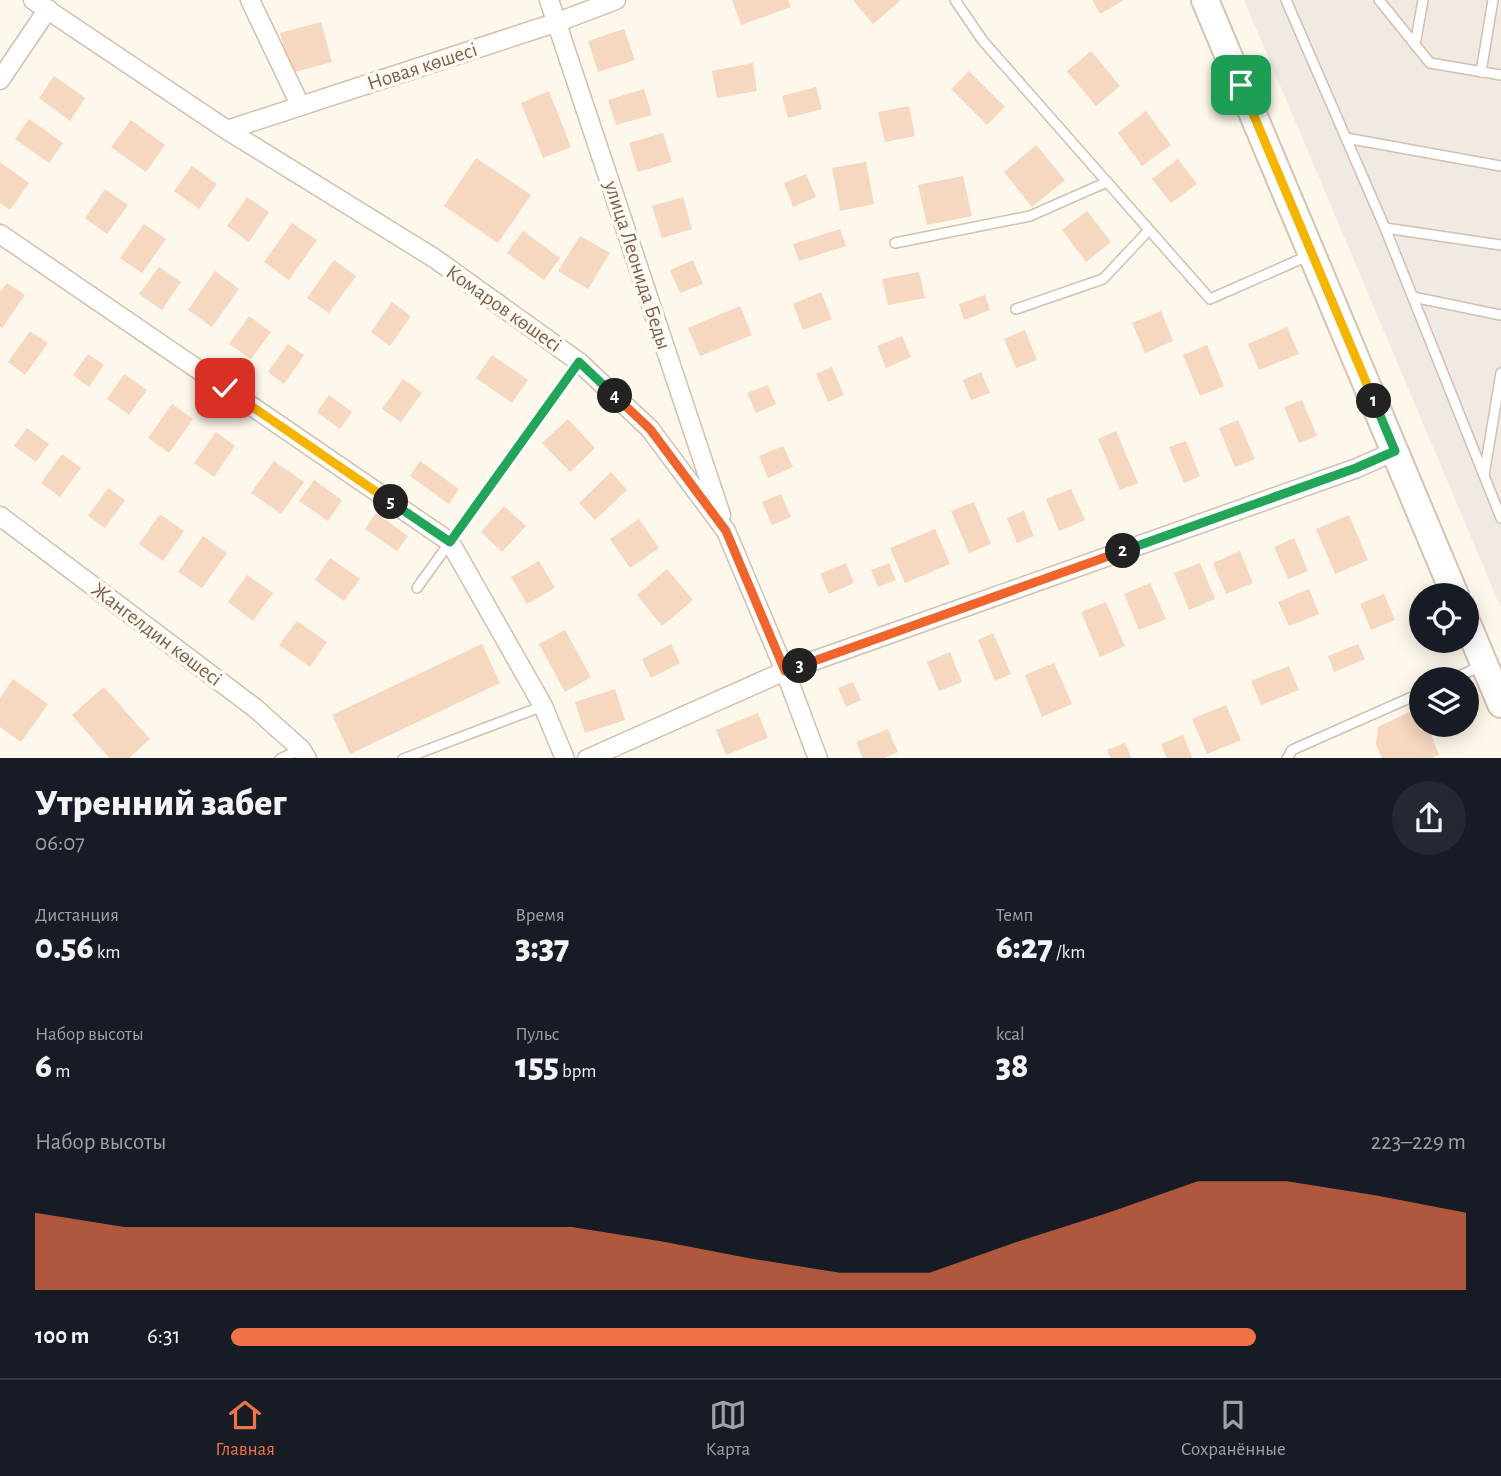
<!DOCTYPE html>
<html lang="ru">
<head>
<meta charset="utf-8">
<style>
	body { margin:0; font-family:"Alegreya Sans",sans-serif; background:#242831; color:#f1f3f6; height:100vh; display:flex; flex-direction:column; font-size:26px; white-space:nowrap }
	* { box-sizing:border-box; margin:0 }
	p { font-size:23px; color:#9ea1a6 }
	.icon { flex:none; width:38px; height:38px; fill:none; stroke:currentColor; stroke-width:2; stroke-linecap:round; stroke-linejoin:round }
	.map { position:relative; height:758px; overflow:hidden }
	.panel { display:flex; flex-direction:column; background:#171b24; flex:1 }
	.panel>* { flex:none }
	.controls { position:absolute; left:1409px; top:583px; display:grid; gap:14px }
	.controls a { display:grid; place-items:center; width:70px; height:70px; border-radius:50%; background:#171b24; box-shadow:0 4px 18px #0003; font-size:35px }
	.pin { position:absolute; display:grid; place-items:center; width:60px; height:60px; color:#fff; margin:-30px; border-radius:14px; box-shadow:0 4px 10px #0006 }
	.km { position:absolute; width:35px; height:35px; margin:-18px; border-radius:50%; background:#222; color:#fff; font-size:19px; line-height:35px; text-align:center }
	.round { display:grid; place-items:center; flex:none; width:74px; height:74px; border-radius:37px; background:#242831 }
	.overview { display:flex; align-items:center; justify-content:space-between; height:119px; padding:0 35px }
	h1 { font-size:38px; font-weight:800; line-height:52px }
	.metrics { display:grid; grid-template-columns:repeat(3,1fr); gap:10px; height:119px; padding:7px 35px }
	.metrics div { display:grid; align-content:center }
	.metrics b { font-size:35px; font-weight:800 }
	.metrics small { font-size:19px; font-weight:400 }
	.metrics p { font-size:19px }
	.chart { height:196px; padding:14px 35px }
	.chart p { display:flex; justify-content:space-between }
	.chart svg { width:100%; height:126px; margin-top:7px; fill:#f07348; opacity:.7 }
	ul { padding:0 35px; list-style:none; font-size:23px }
	li { display:grid; grid-template-columns:112px 84px 1fr; align-items:center; height:52px }
	li i { height:18px; border-radius:9px; background:#f07348 }
	.menu { display:flex; justify-content:space-around; align-items:center; height:98px; border-top:2px solid #363941; background:#171b24; font-size:19px; color:#9ea1a6 }
	.menu a { display:grid; justify-items:center; gap:4px }
	.menu .on { color:#f07348 }
	.map>svg:first-child { display:block }
	.industrial { fill:#f0eae3 }
	.building { fill:#f6d7c0 }
	.lines { fill:none; stroke-linecap:round; stroke-linejoin:round }
	.lane-casing { stroke:#d3bfae; stroke-width:12 }
	.street-casing { stroke:#d3bfae; stroke-width:21 }
	.secondary-casing { stroke:#d8c2ae; stroke-width:30 }
	.lane { stroke:#fff; stroke-width:9 }
	.street { stroke:#fff; stroke-width:18 }
	.secondary { stroke:#fff; stroke-width:26 }
	.split-1-casing { stroke:#fff; stroke-width:14 }
	.split-2-casing { stroke:#fff; stroke-width:14 }
	.split-3-casing { stroke:#fff; stroke-width:14 }
	.split-4-casing { stroke:#fff; stroke-width:14 }
	.split-5-casing { stroke:#fff; stroke-width:14 }
	.split-6-casing { stroke:#fff; stroke-width:14 }
	.split-1 { stroke:#f5b400; stroke-width:9 }
	.split-2 { stroke:#22a559; stroke-width:9 }
	.split-3 { stroke:#f0652b; stroke-width:9 }
	.split-4 { stroke:#f0652b; stroke-width:9 }
	.split-5 { stroke:#22a559; stroke-width:9 }
	.split-6 { stroke:#f5b400; stroke-width:9 }
	.labels { text-anchor:middle; stroke-width:7; stroke-linejoin:round; paint-order:stroke }
	.street-label { font-size:21px; fill:#7d5e4a; stroke:#fffbf3 }
</style>
</head>
<body>
<div class="map">
<svg width="1501" height="759" viewBox="0 0 1501 759">
	<rect width="100%" height="100%" fill="#fef7eb"/>
	<path class="industrial" d="M1244,0h257v608z"/>
	<g class="building">
		<path d="M732,0h56l3,7 -50,18z"/>
		<path d="M853,0h48l-28,24z"/>
		<path d="M1092,0h32l-24,14z"/>
		<path d="M321,22l11,40 -41,11 -11,-40z"/>
		<path d="M624,29l11,31 -37,12 -10,-31z"/>
		<path d="M1091,51l29,35 -24,20 -29,-35z"/>
		<path d="M753,63l4,28 -40,7 -5,-27z"/>
		<path d="M969,71l36,36 -18,18 -36,-36z"/>
		<path d="M54,76l31,22 -15,23 -31,-23z"/>
		<path d="M816,87l6,22 -34,9 -6,-22z"/>
		<path d="M644,89l8,26 -36,10 -8,-25z"/>
		<path d="M549,91l22,56 -28,11 -22,-55z"/>
		<path d="M909,106l6,30 -30,6 -7,-30z"/>
		<path d="M1146,111l25,34 -29,21 -24,-33z"/>
		<path d="M29,119l34,24 -14,20 -34,-24z"/>
		<path d="M131,120l34,25 -19,27 -35,-25z"/>
		<path d="M663,133l9,29 -34,10 -9,-29z"/>
		<path d="M1036,145l29,35 -33,27 -28,-35z"/>
		<path d="M476,158l55,37 -33,48 -54,-37z"/>
		<path d="M1178,159l19,25 -26,19 -19,-24z"/>
		<path d="M0,162l29,21 -19,27 -10,-7z"/>
		<path d="M866,162l8,42 -34,7 -8,-43z"/>
		<path d="M192,166l25,18 -18,25 -25,-18z"/>
		<path d="M806,174l10,23 -23,10 -9,-24z"/>
		<path d="M963,176l9,40 -45,9 -9,-40z"/>
		<path d="M105,189l23,16 -21,29 -22,-16z"/>
		<path d="M247,197l22,15 -20,30 -22,-16z"/>
		<path d="M683,197l9,32 -30,9 -10,-32z"/>
		<path d="M1087,211l24,31 -25,20 -24,-32z"/>
		<path d="M292,223l25,17 -28,40 -25,-18z"/>
		<path d="M144,224l22,15 -24,34 -22,-15z"/>
		<path d="M840,229l6,17 -47,15 -6,-17z"/>
		<path d="M523,231l37,27 -16,22 -37,-27z"/>
		<path d="M580,236l30,17 -22,36 -30,-18z"/>
		<path d="M334,260l22,16 -27,37 -22,-15z"/>
		<path d="M693,260l10,24 -23,9 -10,-23z"/>
		<path d="M159,267l22,15 -19,28 -23,-16z"/>
		<path d="M215,271l24,18 -27,38 -24,-17z"/>
		<path d="M919,272l6,26 -37,7 -6,-26z"/>
		<path d="M7,283l18,12 -23,33 -2,-2v-34z"/>
		<path d="M821,292l11,27 -29,11 -10,-26z"/>
		<path d="M985,295l5,15 -26,10 -5,-16z"/>
		<path d="M392,302l19,14 -21,30 -19,-14z"/>
		<path d="M740,306l12,29 -52,21 -12,-28z"/>
		<path d="M1161,311l12,30 -28,12 -13,-30z"/>
		<path d="M249,316l22,16 -20,27 -22,-15z"/>
		<path d="M1287,327l12,27 -40,16 -11,-26z"/>
		<path d="M1025,330l12,30 -21,8 -12,-29z"/>
		<path d="M30,331l18,12 -23,32 -17,-13z"/>
		<path d="M902,336l9,21 -25,11 -9,-22z"/>
		<path d="M288,344l16,11 -20,29 -16,-12z"/>
		<path d="M1207,345l17,41 -24,10 -17,-41z"/>
		<path d="M88,354l16,11 -15,22 -16,-12z"/>
		<path d="M492,355l36,25 -16,23 -36,-25z"/>
		<path d="M832,367l12,28 -16,7 -12,-28z"/>
		<path d="M981,372l9,21 -19,7 -8,-20z"/>
		<path d="M124,374l23,16 -18,25 -22,-16z"/>
		<path d="M403,379l19,14 -21,29 -19,-13z"/>
		<path d="M768,385l8,19 -20,9 -9,-20z"/>
		<path d="M329,395l23,17 -12,17 -23,-17z"/>
		<path d="M1302,400l15,36 -18,7 -15,-36z"/>
		<path d="M172,404l21,15 -24,34 -21,-15z"/>
		<path d="M568,419l27,29 -25,24 -28,-29z"/>
		<path d="M1238,420l17,39 -20,8 -16,-39z"/>
		<path d="M27,428l22,16 -13,18 -22,-16z"/>
		<path d="M1116,431l22,52 -18,7 -22,-51z"/>
		<path d="M216,432l19,14 -21,31 -20,-14z"/>
		<path d="M1186,441l14,35 -16,7 -15,-36z"/>
		<path d="M783,446l10,21 -25,11 -9,-22z"/>
		<path d="M62,454l19,14 -21,29 -19,-14z"/>
		<path d="M274,461l30,21 -23,32 -30,-21z"/>
		<path d="M420,461l39,28 -10,15 -39,-28z"/>
		<path d="M611,472l16,18 -32,30 -16,-17z"/>
		<path d="M314,480l28,20 -14,21 -29,-20z"/>
		<path d="M108,488l17,12 -20,28 -17,-12z"/>
		<path d="M1071,489l14,31 -26,11 -13,-32z"/>
		<path d="M781,494l10,23 -19,8 -10,-23z"/>
		<path d="M974,502l17,42 -22,9 -18,-42z"/>
		<path d="M504,506l22,20 -24,26 -21,-20z"/>
		<path d="M1024,511l10,25 -17,7 -10,-25z"/>
		<path d="M376,513l32,23 -11,15 -32,-22z"/>
		<path d="M160,514l24,17 -21,30 -24,-17z"/>
		<path d="M1349,515l19,45 -33,14 -19,-45z"/>
		<path d="M639,519l20,29 -29,20 -20,-29z"/>
		<path d="M935,529l15,35 -45,19 -15,-35z"/>
		<path d="M203,536l24,17 -25,35 -24,-16z"/>
		<path d="M1294,538l14,33 -20,8 -14,-32z"/>
		<path d="M1240,551l13,32 -27,11 -13,-31z"/>
		<path d="M330,558l30,21 -16,22 -29,-21z"/>
		<path d="M539,561l16,27 -28,16 -16,-27z"/>
		<path d="M846,563l8,20 -25,11 -9,-20z"/>
		<path d="M889,563l7,17 -18,7 -7,-17z"/>
		<path d="M1200,563l15,36 -26,11 -15,-37z"/>
		<path d="M667,569l26,31 -31,26 -25,-31z"/>
		<path d="M247,575l26,18 -20,28 -25,-19z"/>
		<path d="M1150,583l16,36 -27,11 -15,-36z"/>
		<path d="M1309,589l10,25 -30,12 -11,-24z"/>
		<path d="M1384,594l11,26 -24,10 -11,-26z"/>
		<path d="M1106,602l19,44 -25,11 -19,-45z"/>
		<path d="M297,621l30,21 -17,25 -31,-22z"/>
		<path d="M565,630l26,47 -26,15 -26,-48z"/>
		<path d="M993,633l18,41 -16,7 -17,-41z"/>
		<path d="M482,644l18,39 -150,71 -18,-39z"/>
		<path d="M671,644l9,19 -29,15 -9,-19z"/>
		<path d="M1358,644l7,15 -31,13 -6,-16z"/>
		<path d="M950,652l12,30 -23,9 -12,-29z"/>
		<path d="M1054,663l18,41 -30,13 -17,-42z"/>
		<path d="M1289,666l10,24 -38,15 -10,-24z"/>
		<path d="M13,679l35,25 -27,38 -21,-15v-29z"/>
		<path d="M853,682l8,18 -15,7 -8,-19z"/>
		<path d="M104,687l46,52 -22,20h-18l-38,-44z"/>
		<path d="M615,689l10,31 -40,13 -10,-31z"/>
		<path d="M1226,705l15,35 -34,14 -15,-35z"/>
		<path d="M1420,707l1,17h6l12,31 -9,4h-48l-6,-15 2,-17z"/>
		<path d="M758,713l10,25 -42,17 -10,-25z"/>
		<path d="M888,729l10,23 -16,7h-19l-7,-17z"/>
		<path d="M1183,735l10,24h-26l-6,-15z"/>
		<path d="M1125,743l7,16h-21l-4,-9z"/>
	</g>
	<g class="lines">
		<g class="lane-casing">
			<g id="lane">
				<path d="M955,0l28,41 227,258 100,-44"/>
				<path d="M1286,0l99,228 116,290"/>
				<path d="M1379,0l51,63 71,12"/>
				<path d="M1415,45l8,-45"/>
				<path d="M1481,72l12,-72"/>
				<path d="M1346,138l155,28"/>
				<path d="M1385,228l116,17"/>
				<path d="M895,243l135,-27 77,-34"/>
				<path d="M1413,297l88,18"/>
				<path d="M1016,309l87,-30 46,-49"/>
				<path d="M1484,475l17,-102"/>
				<path d="M417,588l162,-226"/>
				<path d="M1453,679l30,-14"/>
				<path d="M280,759l21,-10"/>
				<path d="M403,759l140,-53"/>
				<path d="M1287,759l5,-9 129,-57"/>
			</g>
		</g>
		<g class="street-casing">
			<g id="street">
				<path d="M33,0l194,130 207,128 145,104 71,67 76,102 59,140 33,88"/>
				<path d="M250,0l50,105"/>
				<path d="M549,0l172,515"/>
				<path d="M0,80l48,-71"/>
				<path d="M227,130l331,-108 58,-22"/>
				<path d="M0,234l450,308 93,164 22,53"/>
				<path d="M0,516l255,192 46,41 6,10"/>
				<path d="M587,759l198,-88 572,-203 38,-17"/>
			</g>
		</g>
		<g class="secondary-casing">
			<g id="secondary">
				<path d="M1205,0l250,595"/>
				<path d="M1466,621l35,83"/>
			</g>
		</g>
		<use href="#lane" class="lane"/>
		<use href="#street" class="street"/>
		<use href="#secondary" class="secondary"/>
	</g>
	<g class="lines">
		<g class="split-1-casing">
			<path id="split-1" d="M1241,85l133,316"/>
		</g>
		<g class="split-2-casing">
			<path id="split-2" d="M1123,551l233,-83 39,-17 -21,-50"/>
		</g>
		<g class="split-3-casing">
			<path id="split-3" d="M800,666l323,-115"/>
		</g>
		<g class="split-4-casing">
			<path id="split-4" d="M615,396l35,33 76,102 59,140 15,-5"/>
		</g>
		<g class="split-5-casing">
			<path id="split-5" d="M391,502l59,40 129,-180 36,34"/>
		</g>
		<g class="split-6-casing">
			<path id="split-6" d="M225,388l166,114"/>
		</g>
		<use href="#split-1" class="split-1"/>
		<use href="#split-2" class="split-2"/>
		<use href="#split-3" class="split-3"/>
		<use href="#split-4" class="split-4"/>
		<use href="#split-5" class="split-5"/>
		<use href="#split-6" class="split-6"/>
	</g>
	<g class="labels">
		<g class="street-label">
			<text transform="translate(422 66) rotate(-18)" y="7">Новая көшесі</text>
			<text transform="translate(638 265) rotate(72)" y="7">улица Леонида Беды</text>
			<text transform="translate(504 308) rotate(35)" y="7">Комаров көшесі</text>
			<text transform="translate(157 634) rotate(37)" y="7">Жангелдин көшесі</text>
		</g>
	</g>
</svg>
<div class="controls">
<a><svg class="icon" aria-label="locate" viewBox="0 0 24 24"><circle cx="12" cy="12" r="6"/><path d="M12 2v4M12 18v4M2 12h4M18 12h4"/></svg></a>
<a><svg class="icon" aria-label="layers" viewBox="0 0 24 24"><path d="M12 4l9 5-9 5-9-5zM3 14l9 5 9-5"/></svg></a>
</div>
<div class="pin" style="left:1241px;top:85px;background:#1e9e55"><svg class="icon" aria-label="arrive" viewBox="0 0 24 24"><path d="M6 21V4h12l-3 4 3 4H6"/></svg></div>
<div class="pin" style="left:225px;top:388px;background:#d93025"><svg class="icon" aria-label="check" viewBox="0 0 24 24"><path d="M5 12l5 5 9-10"/></svg></div>
<b class="km" style="left:1374px;top:401px">1</b>
<b class="km" style="left:1123px;top:551px">2</b>
<b class="km" style="left:800px;top:666px">3</b>
<b class="km" style="left:615px;top:396px">4</b>
<b class="km" style="left:391px;top:502px">5</b>
</div>
<section class="panel">
<div class="overview"><div><h1>Утренний забег</h1><p>06:07</p></div><a class="round"><svg class="icon" aria-label="share" viewBox="0 0 24 24"><path d="M12 15V3M7 8l5-5 5 5M5 13v7h14v-7"/></svg></a></div>
<div class="metrics">
<div><p>Дистанция</p><b>0.56<small> km</small></b></div>
<div><p>Время</p><b>3:37</b></div>
<div><p>Темп</p><b>6:27<small> /km</small></b></div>
</div>
<div class="metrics">
<div><p>Набор высоты</p><b>6<small> m</small></b></div>
<div><p>Пульс</p><b>155<small> bpm</small></b></div>
<div><p>kcal</p><b>38</b></div>
</div>
<div class="chart"><p><span>Набор высоты</span>223–229 m</p>
<svg viewBox="0 0 160 44" preserveAspectRatio="none"><path d="M0 44V17L10 22L20 22L30 22L40 22L50 22L60 22L70 27L80 33L90 38L100 38L110 27L120 17L130 6L140 6L150 11L160 17V44z"/></svg>
</div>
<ul>
<li><b>100 m</b>6:31<i style="width:83%"></i></li>
</ul>
</section>
<nav class="menu">
<a class="on"><svg class="icon" aria-label="home" viewBox="0 0 24 24"><path d="M3 11l9-7 9 7M6 9v11h12V9"/></svg>Главная</a>
<a><svg class="icon" aria-label="map" viewBox="0 0 24 24"><path d="M3 6l6-2 6 2 6-2v14l-6 2-6-2-6 2zM9 4v14M15 6v14"/></svg>Карта</a>
<a><svg class="icon" aria-label="saved" viewBox="0 0 24 24"><path d="M7 4h10v16l-5-4-5 4z"/></svg>Сохранённые</a>
</nav>
</body>
</html>
